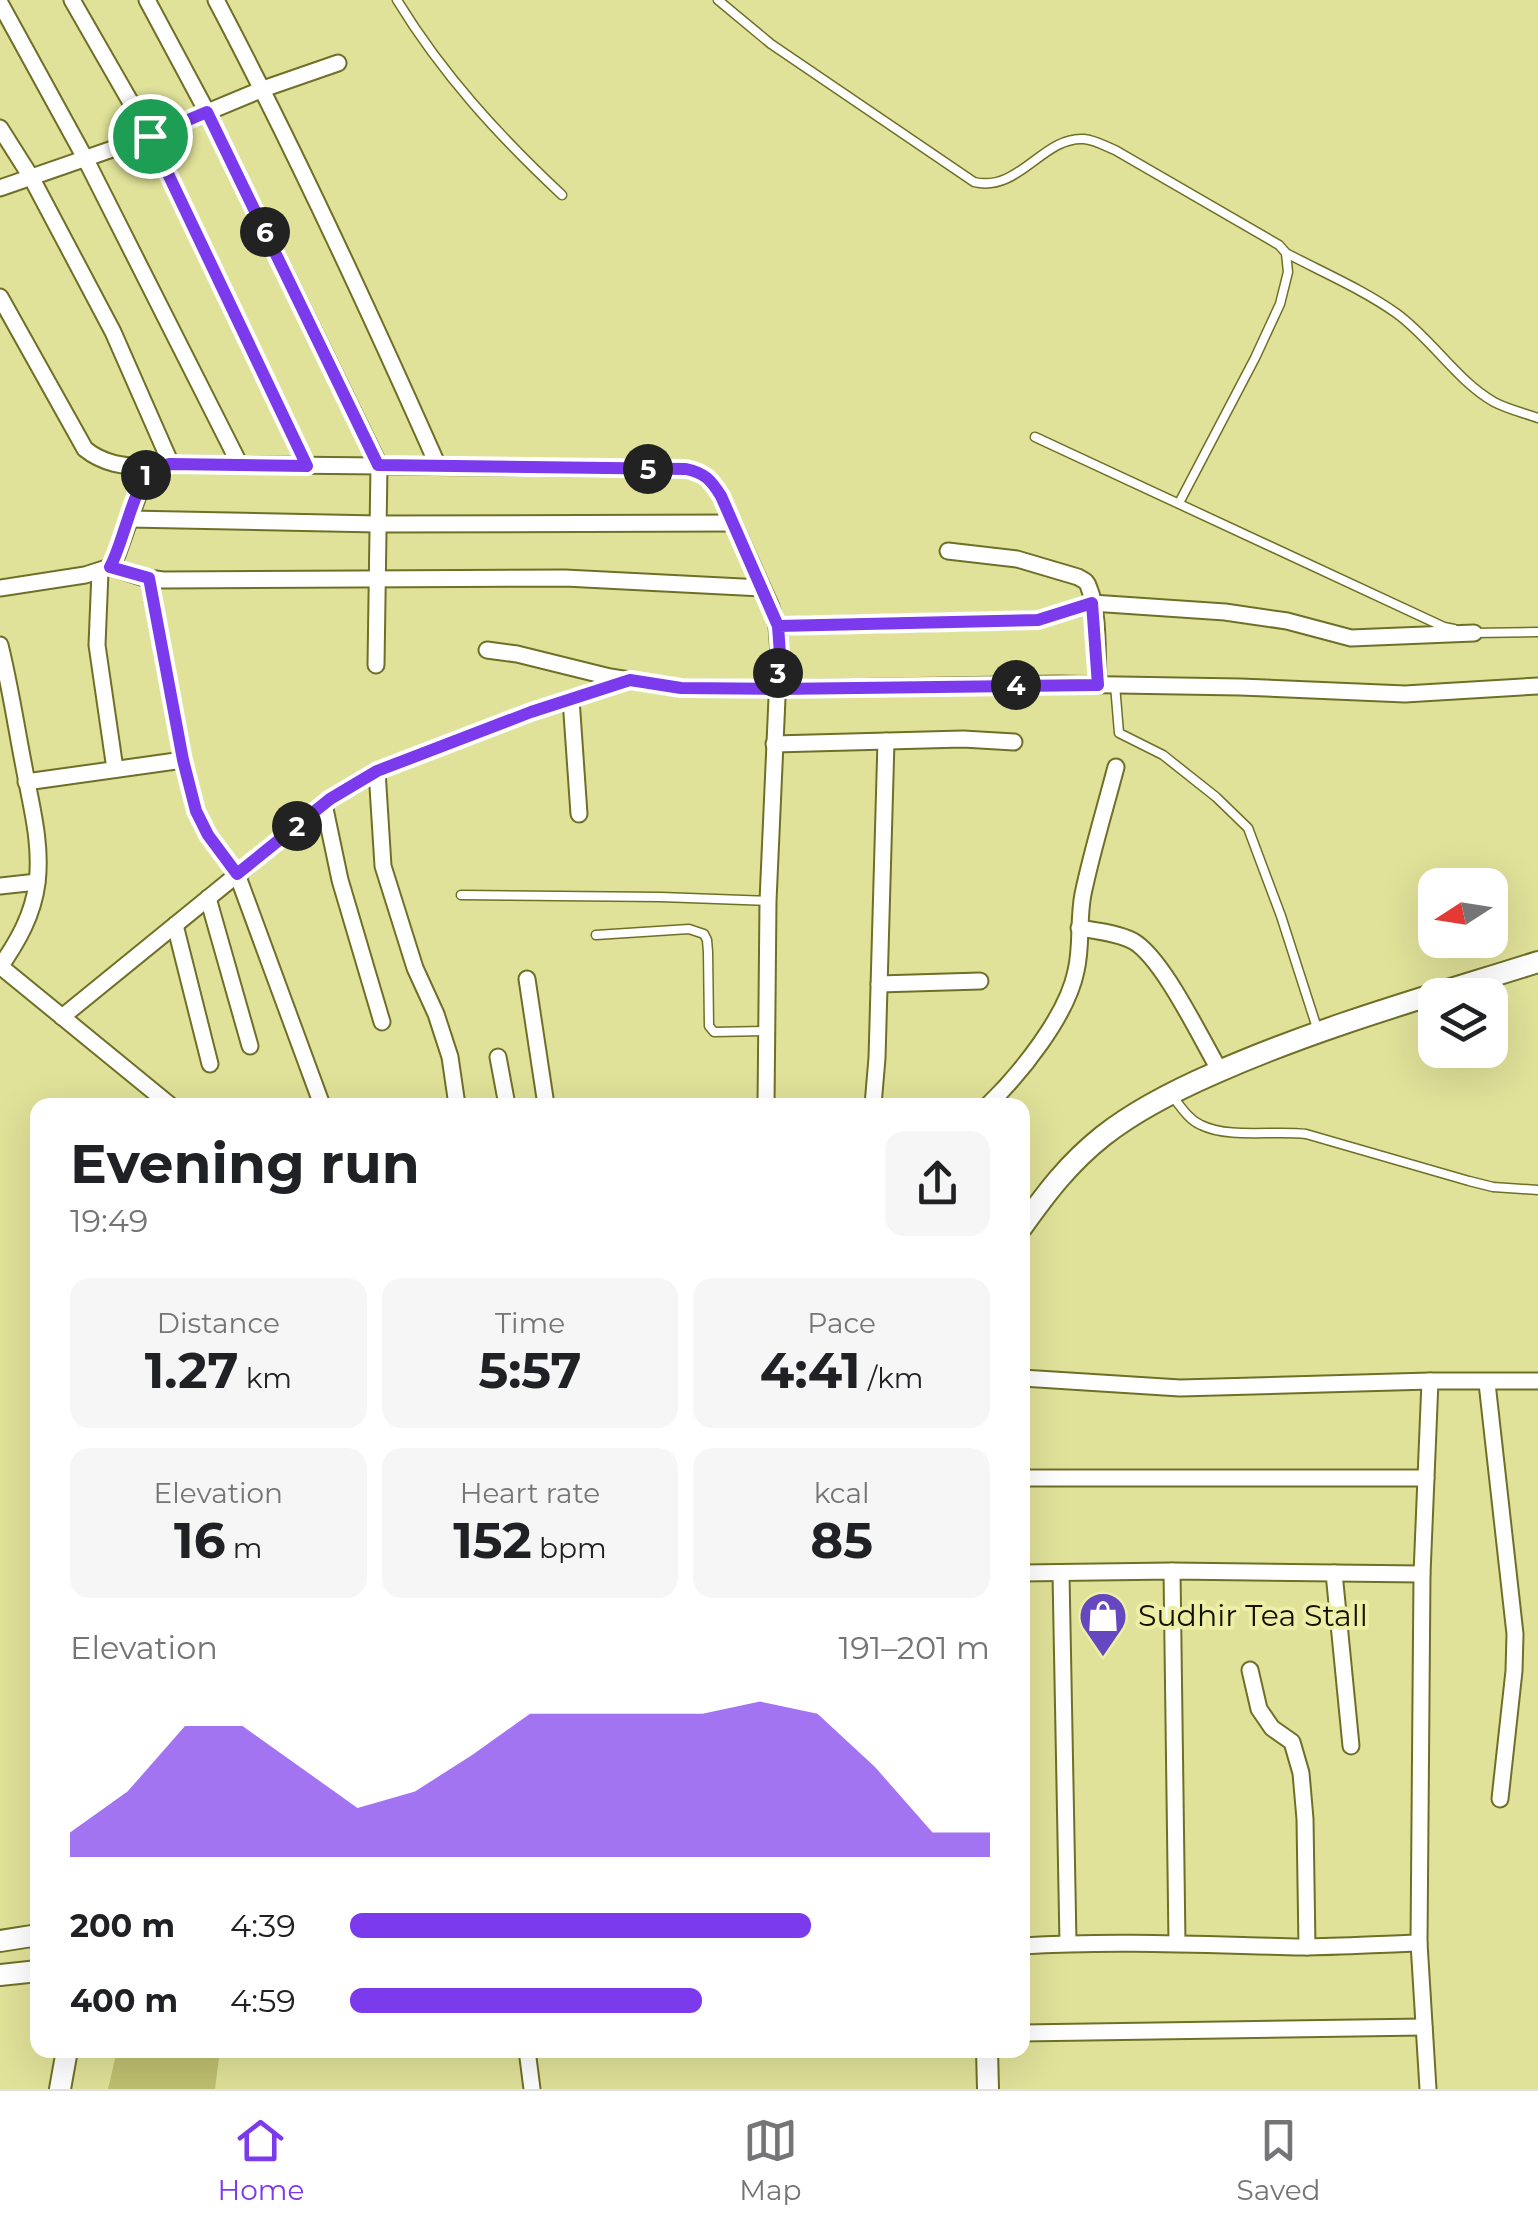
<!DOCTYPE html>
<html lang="en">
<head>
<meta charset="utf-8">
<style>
	body { margin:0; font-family:Montserrat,sans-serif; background:#f6f6f6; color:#202124; height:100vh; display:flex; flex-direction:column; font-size:38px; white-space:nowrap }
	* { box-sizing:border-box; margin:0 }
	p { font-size:32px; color:#757577 }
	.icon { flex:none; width:55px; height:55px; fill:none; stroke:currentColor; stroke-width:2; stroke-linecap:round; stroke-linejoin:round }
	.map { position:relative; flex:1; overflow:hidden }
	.details { position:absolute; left:30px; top:1098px; width:1000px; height:960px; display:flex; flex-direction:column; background:#fff; border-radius:20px; box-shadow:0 10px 40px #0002 }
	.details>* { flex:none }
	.needle { width:65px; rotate:258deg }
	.controls { position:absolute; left:1418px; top:868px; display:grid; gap:20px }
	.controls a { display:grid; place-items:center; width:90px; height:90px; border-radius:20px; background:#fff; box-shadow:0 10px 40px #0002; font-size:50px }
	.pin { position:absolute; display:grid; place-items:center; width:85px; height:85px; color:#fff; margin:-42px; border:5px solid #fff; border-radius:50%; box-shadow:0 2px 10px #0007 }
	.km { position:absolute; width:50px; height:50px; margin:-25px; border-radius:50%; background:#222; color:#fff; font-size:28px; line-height:50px; text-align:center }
	.round { display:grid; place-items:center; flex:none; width:105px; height:105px; border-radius:20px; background:#f6f6f6 }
	.headline { display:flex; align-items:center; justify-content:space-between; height:170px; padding:0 40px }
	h1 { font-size:55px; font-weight:700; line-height:75px }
	.stats { display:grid; grid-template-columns:repeat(3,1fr); gap:15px; height:170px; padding:10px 40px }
	.stats div { display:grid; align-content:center; border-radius:20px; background:#f6f6f6; text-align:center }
	.stats b { font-size:50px; font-weight:700 }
	.stats small { font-size:28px; font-weight:400 }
	.stats p { font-size:28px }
	.chart { height:280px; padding:20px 40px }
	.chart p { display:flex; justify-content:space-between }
	.chart svg { width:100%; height:180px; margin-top:10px; fill:#7c3aed; opacity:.7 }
	ul { padding:0 40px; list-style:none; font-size:32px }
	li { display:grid; grid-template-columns:160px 120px 1fr; align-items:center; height:75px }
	li i { height:25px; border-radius:12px; background:#7c3aed }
	.dock { display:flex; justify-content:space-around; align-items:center; height:140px; border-top:2px solid #e0e0e0; background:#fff; font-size:28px; color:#757577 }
	.dock a { display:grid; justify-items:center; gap:5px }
	.dock .active { color:#7c3aed }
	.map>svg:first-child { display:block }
	.green { fill:#bfc070 }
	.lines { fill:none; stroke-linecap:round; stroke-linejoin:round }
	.lane-casing { stroke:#6f6f28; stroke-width:11 }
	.street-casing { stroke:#6f6f28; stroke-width:19 }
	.secondary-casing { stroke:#6f6f28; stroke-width:24 }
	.lane { stroke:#fff; stroke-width:8 }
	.street { stroke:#fff; stroke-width:15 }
	.secondary { stroke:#fff; stroke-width:20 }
	.route-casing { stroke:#fff; stroke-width:20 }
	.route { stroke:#7c3aed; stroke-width:12 }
	.labels { text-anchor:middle; stroke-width:8; stroke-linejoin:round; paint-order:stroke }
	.poi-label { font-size:30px; fill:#131200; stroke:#edefa6; text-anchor:start }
</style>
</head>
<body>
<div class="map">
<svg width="1538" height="2089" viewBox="0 0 1538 2089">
	<rect width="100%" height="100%" fill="#e0e299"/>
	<path class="green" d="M117,2050h103l-5,39h-107z"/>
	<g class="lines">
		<g class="lane-casing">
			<g id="lane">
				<path d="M397,0c45,74 102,136 165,195"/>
				<path d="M718,0l53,44 203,138c45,11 69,-46 110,-43 11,1 21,7 31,11l164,95 7,8 2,19 -8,32 -25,54 -76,145"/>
				<path d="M1286,253c36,19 76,36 110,60 35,25 61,68 98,89 13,7 30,11 44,16"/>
				<path d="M1035,437l409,190 10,2"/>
				<path d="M1473,633l65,-1"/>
				<path d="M1115,685l4,48 44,22 53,42 32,31 33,88 36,112"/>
				<path d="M461,895l200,2 107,4"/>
				<path d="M596,935l93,-6 15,5 3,6 1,12 1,74 5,6 52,-1"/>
				<path d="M1173,1097c8,10 16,23 28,28 28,14 74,5 105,9l163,47 24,6 45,3"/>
			</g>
		</g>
		<g class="street-casing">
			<g id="street">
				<path d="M72,0l78,136 157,330"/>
				<path d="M147,0l60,112 172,353 -3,200"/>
				<path d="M216,0c80,152 152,308 222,466"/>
				<path d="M0,3l85,155 155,307"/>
				<path d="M0,128l31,49 82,155 58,132"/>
				<path d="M0,188l150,-52 113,-47 75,-26"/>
				<path d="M0,297l85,152c21,17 43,17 69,19"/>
				<path d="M129,519l249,5 355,-1"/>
				<path d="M948,551l69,8 61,18c7,4 9,4 11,11 10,23 8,71 9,97"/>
				<path d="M110,567l31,10 22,3 402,-2 197,10"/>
				<path d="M100,572l-3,73 18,124"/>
				<path d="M149,579l34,181 13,51 12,24 29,39 85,231"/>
				<path d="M0,588l85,-13 25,-8 7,-12 28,-79 9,-8 17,-4 515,5c18,4 25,11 35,27l50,111 6,19 2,27 -11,248 -2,204"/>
				<path d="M777,626l261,-6 54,-17 133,9 62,9 64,17 123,-5"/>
				<path d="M0,645c10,40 16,81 24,122 7,38 18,77 13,116 -4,32 -19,58 -37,84"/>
				<path d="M487,650l30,4 93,23 71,11 95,1 282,-5 182,3 165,7 133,-8"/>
				<path d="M571,699l8,115"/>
				<path d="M774,744l189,-5 51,3"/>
				<path d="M377,771l6,95 32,102 21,46 14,43 7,48"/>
				<path d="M26,782l157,-22"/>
				<path d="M324,804l16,76 42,142"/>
				<path d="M0,886l37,-4"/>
				<path d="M208,898l42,148"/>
				<path d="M175,925l35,139"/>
				<path d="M1079,928c18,3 38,5 54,13 30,17 68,98 87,130"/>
				<path d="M0,966l170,139"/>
				<path d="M527,979l19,126"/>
				<path d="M879,984l101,-3"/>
				<path d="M62,1017l268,-218 47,-28 154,-59 96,-31"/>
				<path d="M498,1057l9,48"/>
				<path d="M873,1105l4,-47 9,-317"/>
				<path d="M988,1105c32,-31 79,-89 88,-134 6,-25 2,-52 7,-77 9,-43 22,-85 33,-127"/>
				<path d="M1022,1378l158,10 250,-7h108"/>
				<path d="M1487,1383l28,251 -1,37 -14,128"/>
				<path d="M1022,1478h404"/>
				<path d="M1172,1571l5,372"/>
				<path d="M1022,1573l150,-2 250,3"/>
				<path d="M1334,1573l17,173"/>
				<path d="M1061,1574l7,369"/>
				<path d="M1250,1670l9,39 13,19 20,14 9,31 4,46 2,128"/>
				<path d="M1022,1946c94,-6 187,-1 280,1 39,0 78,-3 117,-4"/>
				<path d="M1022,2033l402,-6"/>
				<path d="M527,2050l5,39"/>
				<path d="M1428,2089l-9,-146 3,-369 8,-193"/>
			</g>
		</g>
		<g class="secondary-casing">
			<g id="secondary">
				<path d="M1022,1227c25,-35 47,-64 81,-91 33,-26 73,-46 112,-63 104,-46 215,-77 323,-111"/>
				<path d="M0,1941l38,-6"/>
				<path d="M0,1975l38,-4"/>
				<path d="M987,2050l1,39"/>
				<path d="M60,2089l7,-39"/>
			</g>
		</g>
		<use href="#lane" class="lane"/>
		<use href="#street" class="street"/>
		<use href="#secondary" class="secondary"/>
	</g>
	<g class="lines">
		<g class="route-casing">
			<path id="route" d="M150,136l157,330 -137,-2c-5,1 -11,2 -16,4 -19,11 -31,77 -44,99l39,11 34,182 13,51 12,24 29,39 93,-75 47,-28 154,-59 99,-32 51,8 95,1 4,-35 -2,-28 260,-6 54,-17 6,82 -322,4 4,-35 -2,-28 -57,-130c-10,-16 -16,-23 -35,-27l-308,-4 -171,-353 -57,24"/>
		</g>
		<use href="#route" class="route"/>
	</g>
	<defs>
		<g id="shop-pin" transform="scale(2.5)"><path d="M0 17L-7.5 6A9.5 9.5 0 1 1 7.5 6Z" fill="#6547c0" stroke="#edefa6"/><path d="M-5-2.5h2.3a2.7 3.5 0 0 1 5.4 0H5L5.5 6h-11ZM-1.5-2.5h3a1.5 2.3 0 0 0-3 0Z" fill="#fff"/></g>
	</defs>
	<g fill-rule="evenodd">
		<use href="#shop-pin" x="1103" y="1616"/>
	</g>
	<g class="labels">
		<g class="poi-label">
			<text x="1138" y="1626">Sudhir Tea Stall</text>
		</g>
	</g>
</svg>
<div class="controls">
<a><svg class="needle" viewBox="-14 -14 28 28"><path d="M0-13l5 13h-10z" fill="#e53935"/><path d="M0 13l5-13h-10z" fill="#757577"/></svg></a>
<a><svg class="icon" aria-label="layers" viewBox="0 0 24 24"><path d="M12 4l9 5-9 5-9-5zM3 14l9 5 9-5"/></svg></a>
</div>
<div class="pin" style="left:150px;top:136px;background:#1e9e55"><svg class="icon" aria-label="arrive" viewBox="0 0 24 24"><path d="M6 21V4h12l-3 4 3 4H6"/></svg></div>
<b class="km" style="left:146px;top:475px">1</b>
<b class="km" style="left:297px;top:826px">2</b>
<b class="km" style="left:778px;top:673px">3</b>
<b class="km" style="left:1016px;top:685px">4</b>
<b class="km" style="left:648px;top:469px">5</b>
<b class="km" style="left:265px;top:232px">6</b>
<section class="details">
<div class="headline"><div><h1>Evening run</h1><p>19:49</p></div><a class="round"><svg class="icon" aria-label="share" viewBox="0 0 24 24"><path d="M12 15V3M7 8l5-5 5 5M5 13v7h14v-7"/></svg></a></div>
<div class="stats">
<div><p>Distance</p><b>1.27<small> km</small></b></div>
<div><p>Time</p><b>5:57</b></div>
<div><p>Pace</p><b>4:41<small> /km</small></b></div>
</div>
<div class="stats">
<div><p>Elevation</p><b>16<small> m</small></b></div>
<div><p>Heart rate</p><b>152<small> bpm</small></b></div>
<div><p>kcal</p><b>85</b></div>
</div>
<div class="chart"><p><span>Elevation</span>191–201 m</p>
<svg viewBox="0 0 160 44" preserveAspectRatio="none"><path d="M0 44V38L10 28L20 12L30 12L40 22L50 32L60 28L70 19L80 9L90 9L100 9L110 9L120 6L130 9L140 22L150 38L160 38V44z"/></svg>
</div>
<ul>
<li><b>200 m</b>4:39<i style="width:72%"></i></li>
<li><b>400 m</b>4:59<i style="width:55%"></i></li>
</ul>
</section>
</div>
<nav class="dock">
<a class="active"><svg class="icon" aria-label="home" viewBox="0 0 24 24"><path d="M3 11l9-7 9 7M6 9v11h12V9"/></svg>Home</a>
<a><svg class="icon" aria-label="map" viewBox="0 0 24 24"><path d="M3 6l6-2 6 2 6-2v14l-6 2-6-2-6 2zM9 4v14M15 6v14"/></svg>Map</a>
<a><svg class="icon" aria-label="saved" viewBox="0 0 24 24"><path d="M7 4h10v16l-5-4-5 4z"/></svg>Saved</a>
</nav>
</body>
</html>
